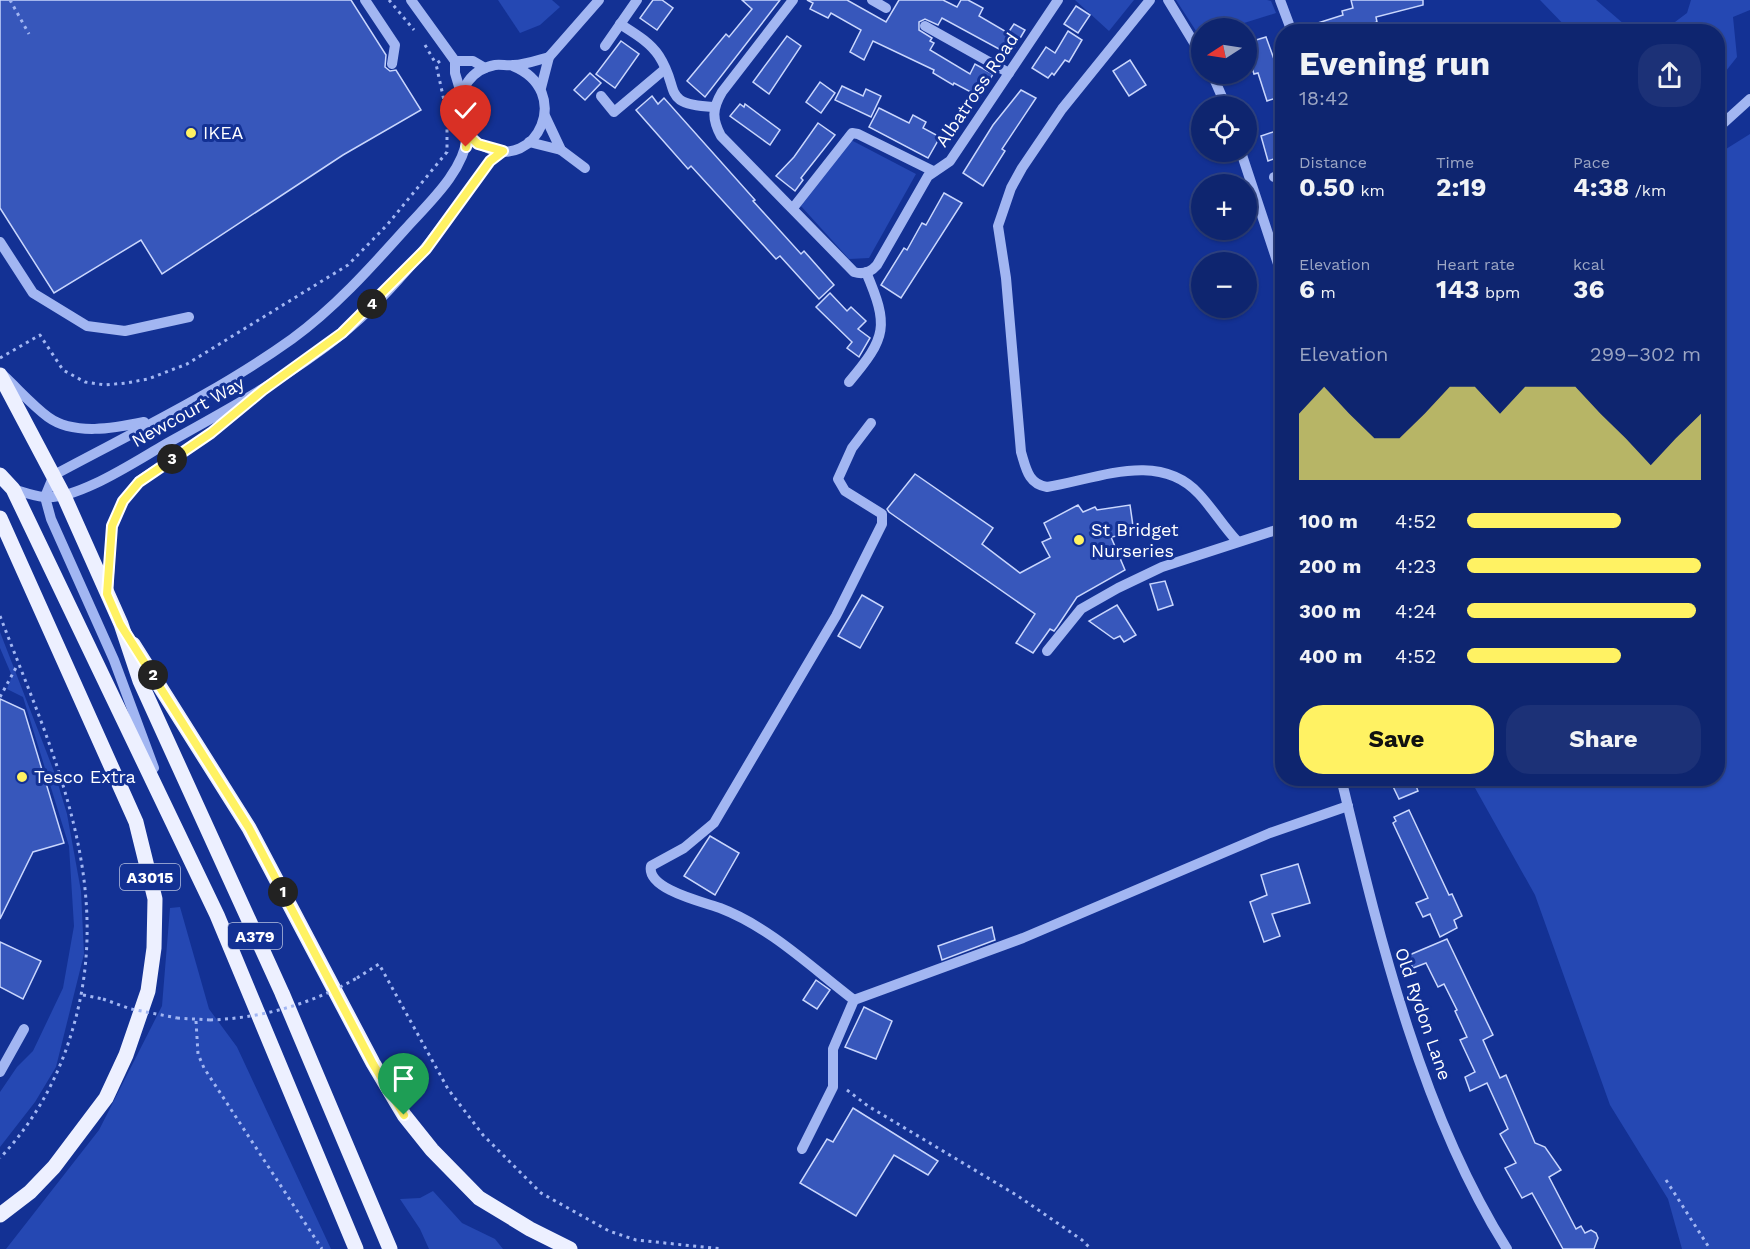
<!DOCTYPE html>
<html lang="en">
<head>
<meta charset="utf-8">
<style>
	body { margin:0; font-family:"Work Sans",sans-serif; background:#1c3177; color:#f1f3f6; height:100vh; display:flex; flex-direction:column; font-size:22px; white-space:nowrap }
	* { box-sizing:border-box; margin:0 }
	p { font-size:20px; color:#9ba5c3 }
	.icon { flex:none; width:33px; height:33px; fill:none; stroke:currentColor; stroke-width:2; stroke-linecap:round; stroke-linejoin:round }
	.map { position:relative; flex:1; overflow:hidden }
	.panel { position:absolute; left:1275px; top:24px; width:450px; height:762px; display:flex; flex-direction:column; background:#0e256f; border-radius:24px; box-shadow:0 2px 4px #0004,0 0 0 2px #2e4282 }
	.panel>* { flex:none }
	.needle { width:39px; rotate:258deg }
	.controls { position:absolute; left:1191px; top:18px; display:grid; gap:12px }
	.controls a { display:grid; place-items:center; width:66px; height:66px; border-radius:50%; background:#0e256f; box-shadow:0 2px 4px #0004,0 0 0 2px #2e4282; font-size:30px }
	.pin { position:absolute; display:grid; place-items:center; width:51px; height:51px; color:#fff; margin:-62px -26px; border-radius:50% 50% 50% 0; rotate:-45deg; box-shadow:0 0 6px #0007 }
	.pin .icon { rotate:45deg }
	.km { position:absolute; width:30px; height:30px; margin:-15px; border-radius:50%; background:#222; color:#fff; font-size:16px; line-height:30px; text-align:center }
	.round { display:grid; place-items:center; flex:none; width:63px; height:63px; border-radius:24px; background:#1c3177 }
	.head { display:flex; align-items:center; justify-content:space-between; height:102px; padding:0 24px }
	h1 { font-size:33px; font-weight:700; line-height:45px }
	.metrics { display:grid; grid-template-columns:repeat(3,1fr); gap:9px; height:102px; padding:6px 24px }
	.metrics div { display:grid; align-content:center }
	.metrics b { font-size:26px; font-weight:700 }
	.metrics small { font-size:16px; font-weight:400 }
	.metrics p { font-size:16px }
	.chart { height:168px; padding:12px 24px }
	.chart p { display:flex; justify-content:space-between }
	.chart svg { width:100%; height:108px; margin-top:6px; fill:#fff263; opacity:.7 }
	.primary-button { display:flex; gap:12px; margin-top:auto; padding:12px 24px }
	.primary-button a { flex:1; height:69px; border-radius:24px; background:#fff263; color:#111; font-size:24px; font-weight:700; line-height:69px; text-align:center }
	.primary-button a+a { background:#1c3177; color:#f1f3f6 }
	ul { padding:0 24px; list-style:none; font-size:20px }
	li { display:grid; grid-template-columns:96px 72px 1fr; align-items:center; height:45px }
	li i { height:15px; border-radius:8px; background:#fff263 }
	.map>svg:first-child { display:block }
	.green { fill:#2548b3 }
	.building { fill:#3757bb; stroke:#c9d6fd; stroke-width:1.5 }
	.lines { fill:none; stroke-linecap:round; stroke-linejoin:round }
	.path { stroke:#a2b6f2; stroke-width:3; stroke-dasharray:3 4.5; stroke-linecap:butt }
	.minor { stroke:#a2b6f2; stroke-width:10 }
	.major { stroke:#edf0ff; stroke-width:15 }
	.path-bridge { stroke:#a2b6f2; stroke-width:3; stroke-dasharray:3 4.5; stroke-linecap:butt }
	.route-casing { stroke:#fff; stroke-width:12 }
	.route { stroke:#fff263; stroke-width:8 }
	.poi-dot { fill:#fff263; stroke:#133194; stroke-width:2 }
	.labels { text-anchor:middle; stroke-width:6; stroke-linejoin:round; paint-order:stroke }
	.shield { fill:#133194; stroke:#b8c1df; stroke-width:1.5 }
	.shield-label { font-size:16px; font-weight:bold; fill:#fff }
	.street-label { font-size:18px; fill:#fff; stroke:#133194 }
	.poi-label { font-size:18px; fill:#fff; stroke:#133194; text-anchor:start }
</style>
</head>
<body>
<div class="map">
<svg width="1750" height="1249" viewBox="0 0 1750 1249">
	<rect width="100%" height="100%" fill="#133194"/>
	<g class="green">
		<path d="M498,0h54l8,7 -20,18 -20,8z"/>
		<path d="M1075,0h59l-25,31z"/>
		<path d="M1176,0h91l4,1 5,12 -48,15h-26l-2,9z"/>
		<path d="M1540,0h56l36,31h-62z"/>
		<path d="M1691,0h59v10l-17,7 4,40 -19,24v-49l-55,-1 24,-18z"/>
		<path d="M1750,134v1115h-68l-14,-50 -58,-94 -75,-210 -65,-116 248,-1v-624z"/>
		<path d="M851,140l65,34 -47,84 -20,1 -49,-54z"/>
		<path d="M0,632l55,142 12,40 14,77 3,63 -28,113 -21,35 -35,45v-55l17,-25 16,-16 30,-63 11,-62 -5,-80 -46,-149 -16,-8 5,-13 -12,-28z"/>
		<path d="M180,907l29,102 28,38 94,202h-325l93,-119 63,-124 8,-98z"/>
		<path d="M433,1191l29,32 33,16 8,10h-74l-9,-20 -20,-30 20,-1z"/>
	</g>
	<g class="building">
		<path d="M0,0h351l35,55 -1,12 5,4 6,-1 25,40 -78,45 -181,119 -21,-34 -87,53 -54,-85z"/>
		<path d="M653,0h9l11,8 -16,22 -17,-12z"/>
		<path d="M742,0h38l-75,97 -18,-16 39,-47 3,3 23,-28z"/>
		<path d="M807,0h40l39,22 13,-22h44l14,7 4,-7h7l15,8 -4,8 29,17 6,-9 11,6 -15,25 -68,-37 -4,7 -13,-6 -6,3v8l13,8 -2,3 4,2 -4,7 40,24 5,-10 18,10 -13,23 -26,-14 -1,2 -20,-12 1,-3 -61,-29 -9,19 -14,-8 11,-22 -30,-17 -3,5 -18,-9 3,-6z"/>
		<path d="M1351,0h72v5l-47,12 1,5 -32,10h-45l-1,-3 44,-14 -1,-4 11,-3z"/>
		<path d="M1076,6l14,9 -12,18 -14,-9z"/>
		<path d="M1068,31l14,9 -13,22 -4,-2 -11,15 -2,-2 -4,5 -16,-10 14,-21 9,6z"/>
		<path d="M787,36l14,10 -32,48 -16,-12z"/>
		<path d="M1266,37l13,36 3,-1v24l-15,5 -9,-28 -4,1 -5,-16h-3v-15z"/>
		<path d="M621,41l18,13 -24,34 -19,-14z"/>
		<path d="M1130,60l16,25 -17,11 -16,-25z"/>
		<path d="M590,73l11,10 -16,17 -11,-10z"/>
		<path d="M820,82l15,11 -14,20 -15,-11z"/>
		<path d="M842,86l21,10 3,-7 15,7 -10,21 -36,-17z"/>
		<path d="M1021,90l15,8 -34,51 3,2 -22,35 -20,-13 30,-48z"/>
		<path d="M652,96l6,8 6,-6 91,102 -2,1 48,53 3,-3 30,34 -15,14 -39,-43 -4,3 -85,-93 -3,3 -52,-59z"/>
		<path d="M740,104l4,3 1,-3 35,26 -10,15 -40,-29z"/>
		<path d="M879,108l30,15 4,-8 13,7 -3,6 17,9 -12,21 -59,-31z"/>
		<path d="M818,123l17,12 -34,43 2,2 -8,11 -19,-15 18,-19z"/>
		<path d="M1282,129v27l-14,5 -7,-25z"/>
		<path d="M944,193l18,10 -61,95 -20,-13 23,-37 3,2 15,-27 4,2z"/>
		<path d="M830,293l17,18 4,-4 15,14 -8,8 12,9 -11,19 -12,-9 5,-6 -36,-35z"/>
		<path d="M915,474l78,54 -11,16 38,29 30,-16 -8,-15 9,-4 -7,-15 34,-18 5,7 12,-5 2,3 33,-5 4,28 -23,4 14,33 -48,27 -20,30 -3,4 -4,-2 -17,24 -17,-10 19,-29 -146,-102 -2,-3z"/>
		<path d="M1165,581l8,24 -15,5 -8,-26z"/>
		<path d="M862,595l21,12 -23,41 -22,-12z"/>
		<path d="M1117,605l19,30 -12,7 -4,-6 -6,3 -25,-18z"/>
		<path d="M0,699l24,11 40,133 -31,9 -33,67z"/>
		<path d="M1389,778h24l5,13 -19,8z"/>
		<path d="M1409,810l40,85 3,-1 10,22 -8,4 3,8 -17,9 -10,-23 -7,3 -7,-14 12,-5 -35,-75 3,-2 -2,-4z"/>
		<path d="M710,836l29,17 -24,42 -31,-19z"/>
		<path d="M1298,864l12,39 -38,11 8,22 -16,6 -14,-40 17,-7 -6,-20z"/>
		<path d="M992,927l3,13 -53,20 -4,-14z"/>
		<path d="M1447,939l46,96 -10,5 17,38 6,-3 29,68 10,4 16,23 -12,7 27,52 5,-3 4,7 6,-3 5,3 2,5 -4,11h-31l-31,-56 -10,5 -17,-30 11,-5 -16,-29 8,-5 -21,-46 -17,8 -5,-14 10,-5 -15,-32 7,-3 -12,-26 2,-1 -13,-26 -6,3 -12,-24 -13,5 -6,-12z"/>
		<path d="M0,942l41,19 -18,38 -23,-12z"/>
		<path d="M816,980l14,10 -13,19 -14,-9z"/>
		<path d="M864,1007l28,14 -16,38 -31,-12z"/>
		<path d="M853,1108l85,53 -10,14 -34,-20 -38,61 -56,-33 27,-44 6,3z"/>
	</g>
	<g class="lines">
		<g class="path">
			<path d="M10,0l19,34"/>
			<path d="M389,0l25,30"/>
			<path d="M425,45l11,19"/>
			<path d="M440,61l-4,3 9,41"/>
			<path d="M0,358l40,-23 23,35 22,12 20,3 21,-2 22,-4 39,-15 161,-99 39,-40 60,-73v-28"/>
			<path d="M0,616c52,135 116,266 73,412 -14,49 -38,93 -73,130"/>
			<path d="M0,697l18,-33"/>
			<path d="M357,978l22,-14 69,125 35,46 58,58 68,38 27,9 87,9"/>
			<path d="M83,995l20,4"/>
			<path d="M177,1018l33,2"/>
			<path d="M196,1021l2,33 6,14 118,181"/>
			<path d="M847,1090l21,16 150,90 64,44 9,9"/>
			<path d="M1666,1180l44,69"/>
		</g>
		<g class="minor">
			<path d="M365,0l30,45 -3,19"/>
			<path d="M411,0l44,61v12l6,20"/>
			<path d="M793,0l-71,92c-10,17 -10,27 -1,44l133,136c10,3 17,0 23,-7l51,-89 22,-15 108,-161"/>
			<path d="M872,0l14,8"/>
			<path d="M1150,0l-88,109 -40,59 -11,20 -13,38 8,52 15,174c5,16 7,32 26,35 50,-8 112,-37 152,7 14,15 24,32 38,47"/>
			<path d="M1168,0l34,56"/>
			<path d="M1280,0l12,32"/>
			<path d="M620,24c14,9 30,18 39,32 22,34 1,48 54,51"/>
			<path d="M925,26l84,47"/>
			<path d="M1414,32l15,-5"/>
			<path d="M605,46l32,-46"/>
			<path d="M455,61h18l12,7"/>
			<path d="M513,66c61,25 24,106 -28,81 -14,-7 -24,-19 -25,-35 -2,-23 12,-43 35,-47 6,-1 12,1 18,0 12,0 25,-5 36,-8"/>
			<path d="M1212,74l14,32"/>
			<path d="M541,88l8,-31 50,-57"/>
			<path d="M601,96l13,16 51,-43"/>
			<path d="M545,116l16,34 24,18"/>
			<path d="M1718,128l32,-29"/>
			<path d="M529,142l32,8"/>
			<path d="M1241,152l41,124"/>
			<path d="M1274,177l8,-2"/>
			<path d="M793,208l59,-75 6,1 75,37"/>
			<path d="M0,242l33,51 54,33 38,5 64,-14"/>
			<path d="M4,376c15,14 28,29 44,41 26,19 67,11 96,5"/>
			<path d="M849,382c38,-45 40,-56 17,-110"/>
			<path d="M871,423l-19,25 -14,31 7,12 37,23v10l-46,92 -122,207 -30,25 -33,18c-5,23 52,36 69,42 50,19 92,60 134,92l169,-62 247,-105 78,-27"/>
			<path d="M13,489c10,3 21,7 31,8 32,4 92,-36 120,-52 61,-34 123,-67 178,-111 59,-48 103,-111 148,-173l13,-10"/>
			<path d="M108,591l4,-65 11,-25 16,-20 72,-48 31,-26"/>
			<path d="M1047,651l34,-42 37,-21 44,-21 120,-39"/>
			<path d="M154,768l-40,-108 -63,-141 -6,-22 9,-22c80,-43 164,-83 238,-136 44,-32 81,-74 117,-114 24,-26 54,-54 59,-90"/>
			<path d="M1341,778c38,157 79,333 166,471"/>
			<path d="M0,1072l24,-43"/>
			<path d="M802,1149l31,-62v-38l21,-49"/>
		</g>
		<g class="major">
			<path d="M0,375l64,121 57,128 19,57 142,312 108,256"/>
			<path d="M0,475l13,14 204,426 139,334"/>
			<path d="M0,518l136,304 19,77 -1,49 -6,43 -22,64 -20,43 -52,69 -24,25 -30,23"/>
			<path d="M133,644l116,184 124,235 31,52 28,35 47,48 51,31 40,20"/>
		</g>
		<g class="path-bridge">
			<path d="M103,999l28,10 46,9"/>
			<path d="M210,1020c53,-2 101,-16 147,-42"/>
		</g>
	</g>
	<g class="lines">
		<g class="route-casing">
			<path id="route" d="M404,1115l-31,-51 -124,-236 -129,-204 -13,-30 5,-68 11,-25 16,-19 72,-49 52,-43 79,-57 84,-84 64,-88 13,-10 -25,-7 -10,-9 -2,12"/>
		</g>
		<use href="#route" class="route"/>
	</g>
	<g class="poi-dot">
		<circle cx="191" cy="133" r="6"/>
		<circle cx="1079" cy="540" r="6"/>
		<circle cx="22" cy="777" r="6"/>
	</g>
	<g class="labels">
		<g class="shield">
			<rect x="120" y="864" width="60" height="26" rx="4.5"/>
			<rect x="228" y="923" width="54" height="26" rx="4.5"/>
		</g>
		<g class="shield-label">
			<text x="150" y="883">A3015</text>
			<text x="255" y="942">A379</text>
		</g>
		<g class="street-label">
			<text transform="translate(977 90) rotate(-56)" y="6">Albatross Road</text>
			<text transform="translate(188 412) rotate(-29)" y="6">Newcourt Way</text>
			<text transform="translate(1423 1014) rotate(71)" y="6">Old Rydon Lane</text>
		</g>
		<g class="poi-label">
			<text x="203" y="139">IKEA</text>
			<text x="1091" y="536">St Bridget<tspan x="1091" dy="21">Nurseries</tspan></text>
			<text x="34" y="783">Tesco Extra</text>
		</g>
	</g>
</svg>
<div class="controls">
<a><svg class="needle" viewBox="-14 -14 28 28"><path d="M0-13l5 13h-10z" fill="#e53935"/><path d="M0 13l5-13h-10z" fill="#9ba5c3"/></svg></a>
<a><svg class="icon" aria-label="locate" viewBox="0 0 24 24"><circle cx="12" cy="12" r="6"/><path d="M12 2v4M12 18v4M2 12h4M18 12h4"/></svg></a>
<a>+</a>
<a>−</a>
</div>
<div class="pin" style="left:404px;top:1115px;background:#1e9e55"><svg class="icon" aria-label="arrive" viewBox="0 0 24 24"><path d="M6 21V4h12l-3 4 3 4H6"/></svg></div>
<div class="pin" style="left:466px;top:147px;background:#d93025"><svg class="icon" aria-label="check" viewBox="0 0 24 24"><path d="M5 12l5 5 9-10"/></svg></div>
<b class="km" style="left:283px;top:892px">1</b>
<b class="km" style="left:153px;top:675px">2</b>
<b class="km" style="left:172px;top:459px">3</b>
<b class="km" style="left:372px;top:304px">4</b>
<section class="panel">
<div class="head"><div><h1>Evening run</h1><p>18:42</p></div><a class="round"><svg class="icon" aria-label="share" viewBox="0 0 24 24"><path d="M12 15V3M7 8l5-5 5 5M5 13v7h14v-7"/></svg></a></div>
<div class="metrics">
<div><p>Distance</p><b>0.50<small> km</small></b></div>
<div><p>Time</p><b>2:19</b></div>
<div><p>Pace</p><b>4:38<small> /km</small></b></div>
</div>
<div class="metrics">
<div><p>Elevation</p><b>6<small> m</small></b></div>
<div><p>Heart rate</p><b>143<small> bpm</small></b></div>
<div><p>kcal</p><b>36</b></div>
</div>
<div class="chart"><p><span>Elevation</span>299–302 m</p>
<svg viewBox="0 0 160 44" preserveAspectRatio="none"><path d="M0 44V17L10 6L20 17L30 27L40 27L50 17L60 6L70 6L80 17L90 6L100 6L110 6L120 17L130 27L140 38L150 27L160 17V44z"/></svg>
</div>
<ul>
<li><b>100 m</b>4:52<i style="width:66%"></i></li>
<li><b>200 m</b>4:23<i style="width:100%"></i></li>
<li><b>300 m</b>4:24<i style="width:98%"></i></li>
<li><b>400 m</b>4:52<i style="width:66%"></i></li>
</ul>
<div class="primary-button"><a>Save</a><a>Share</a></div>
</section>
</div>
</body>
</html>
